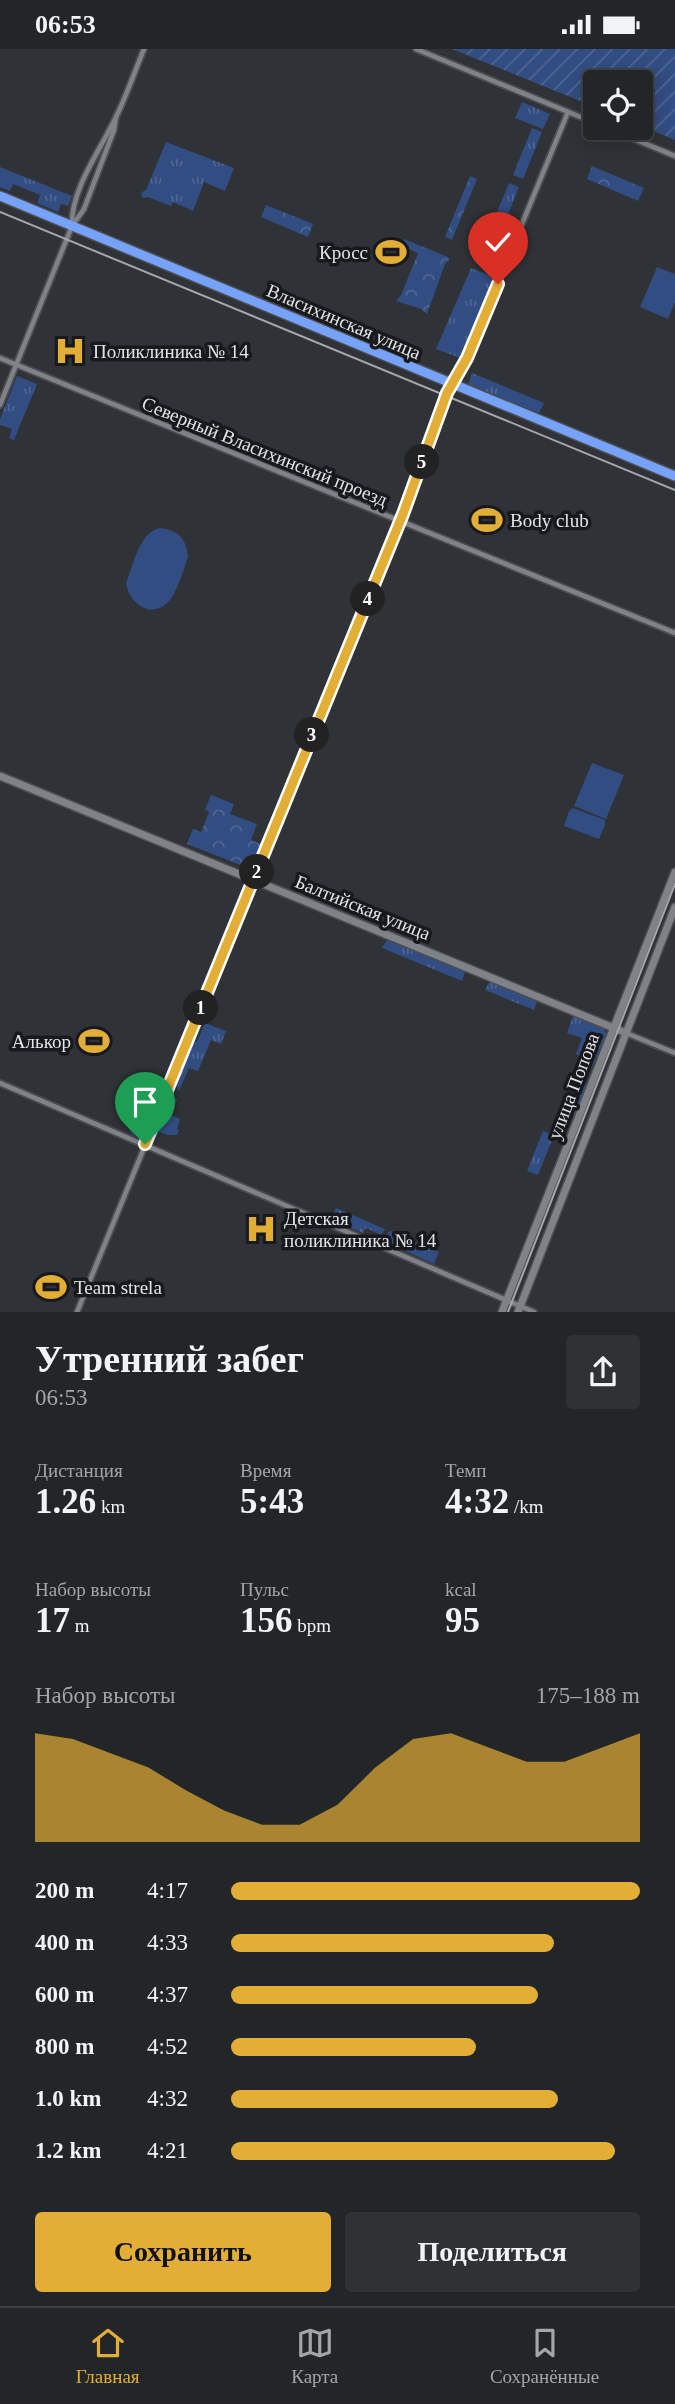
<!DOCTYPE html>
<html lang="ru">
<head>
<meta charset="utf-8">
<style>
	body { margin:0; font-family:"Times New Roman",serif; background:#2f3234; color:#f1f3f6; height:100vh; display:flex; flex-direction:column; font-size:26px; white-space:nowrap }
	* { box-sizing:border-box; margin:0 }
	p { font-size:23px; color:#a3a5a8 }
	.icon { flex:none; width:38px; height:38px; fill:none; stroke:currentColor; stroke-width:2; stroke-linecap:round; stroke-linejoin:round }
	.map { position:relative; height:1263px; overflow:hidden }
	.side { display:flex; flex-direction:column; background:#232628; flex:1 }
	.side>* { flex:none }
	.fabs { position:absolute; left:583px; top:21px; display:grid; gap:14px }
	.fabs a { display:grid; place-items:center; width:70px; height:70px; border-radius:7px; background:#232628; box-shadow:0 4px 18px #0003,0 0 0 2px #404345; font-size:35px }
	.pin { position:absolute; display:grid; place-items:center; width:60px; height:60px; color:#fff; margin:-72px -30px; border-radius:50% 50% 50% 0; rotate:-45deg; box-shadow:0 0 7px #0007 }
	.pin .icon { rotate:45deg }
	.km { position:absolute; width:35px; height:35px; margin:-18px; border-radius:50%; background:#222; color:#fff; font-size:19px; line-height:35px; text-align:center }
	.round { display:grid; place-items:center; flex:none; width:74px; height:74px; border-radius:7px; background:#2f3234 }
	.headline { display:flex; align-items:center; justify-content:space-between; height:119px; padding:0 35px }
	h1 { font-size:38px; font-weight:700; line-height:52px }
	.metrics { display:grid; grid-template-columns:repeat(3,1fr); gap:10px; height:119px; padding:7px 35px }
	.metrics div { display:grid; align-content:center }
	.metrics b { font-size:35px; font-weight:700 }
	.metrics small { font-size:19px; font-weight:400 }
	.metrics p { font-size:19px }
	.chart { height:196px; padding:14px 35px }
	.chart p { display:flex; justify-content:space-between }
	.chart svg { width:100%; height:126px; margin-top:7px; fill:#e3ae35; opacity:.7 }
	.primary-button { display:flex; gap:14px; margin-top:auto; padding:14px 35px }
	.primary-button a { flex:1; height:80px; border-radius:7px; background:#e3ae35; color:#111; font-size:28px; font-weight:700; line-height:80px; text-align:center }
	.primary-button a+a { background:#2f3234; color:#f1f3f6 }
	ul { padding:0 35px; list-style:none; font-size:23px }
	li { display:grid; grid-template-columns:112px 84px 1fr; align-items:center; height:52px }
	li i { height:18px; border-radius:9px; background:#e3ae35 }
	.status { display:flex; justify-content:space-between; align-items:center; height:49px; padding:0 35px; background:#232628; direction:ltr }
	.status svg { height:19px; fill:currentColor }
	.tabs { display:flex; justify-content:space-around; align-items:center; height:98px; border-top:2px solid #404345; background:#232628; font-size:19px; color:#a3a5a8 }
	.tabs a { display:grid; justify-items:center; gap:4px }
	.tabs .on { color:#e3ae35 }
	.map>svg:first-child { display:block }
	.grass { fill:url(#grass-tufts) }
	.park { fill:url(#park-crowns) }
	.garden { fill:url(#garden-furrows) }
	.pitch { fill:#324d82 }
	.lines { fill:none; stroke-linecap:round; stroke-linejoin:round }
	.street-casing { stroke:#4c4e52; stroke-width:8 }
	.secondary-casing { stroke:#4c4e52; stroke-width:10 }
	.highway-casing { stroke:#4c4e52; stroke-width:12 }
	.street { stroke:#7f8287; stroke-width:4.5 }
	.secondary { stroke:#7f8287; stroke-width:7 }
	.highway { stroke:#76a2fa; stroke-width:9 }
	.tram { stroke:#a4a6a9; stroke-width:2 }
	.route-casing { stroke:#fff; stroke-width:14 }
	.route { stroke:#e3ae35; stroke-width:9 }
	.labels { text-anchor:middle; stroke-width:7; stroke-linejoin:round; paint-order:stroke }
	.poi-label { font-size:19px; fill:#e2e4e7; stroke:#18191c; text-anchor:start }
	.street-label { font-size:19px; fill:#e2e4e7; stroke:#18191c }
</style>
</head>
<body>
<div class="status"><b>06:53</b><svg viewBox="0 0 49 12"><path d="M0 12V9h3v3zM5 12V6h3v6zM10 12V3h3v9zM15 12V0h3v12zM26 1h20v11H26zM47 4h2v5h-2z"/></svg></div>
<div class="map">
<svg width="675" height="1263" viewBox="0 0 675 1263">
	<defs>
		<pattern id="grass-tufts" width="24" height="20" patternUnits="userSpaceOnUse" patternTransform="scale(1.75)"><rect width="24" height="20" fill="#324d82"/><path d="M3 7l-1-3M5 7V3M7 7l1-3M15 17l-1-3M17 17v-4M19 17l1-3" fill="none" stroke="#4f6694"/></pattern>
		<pattern id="park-crowns" width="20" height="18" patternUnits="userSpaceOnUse" patternTransform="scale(1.75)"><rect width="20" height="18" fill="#324d82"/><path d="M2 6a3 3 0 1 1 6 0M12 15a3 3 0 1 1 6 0" fill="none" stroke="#4f6694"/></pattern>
		<pattern id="garden-furrows" width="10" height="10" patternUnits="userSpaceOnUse" patternTransform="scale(1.75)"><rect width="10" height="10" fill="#324d82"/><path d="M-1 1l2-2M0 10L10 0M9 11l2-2" fill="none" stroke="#4f6694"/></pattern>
	</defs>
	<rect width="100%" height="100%" fill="#2f3236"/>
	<g class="grass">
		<path d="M522,53l28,12 -7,15 -28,-11z"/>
		<path d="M532,79l10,4 -19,47 -10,-4z"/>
		<path d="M166,93l68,26 -9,23 -21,-9 -11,29 -20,-9 -2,4 -23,-9 -5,1 -2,-3 1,-3 4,-2z"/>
		<path d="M0,118l72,29 -4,10 -7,-2 -3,8 -21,-9 3,-8 -27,-11 -3,7 -10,-4z"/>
		<path d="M509,134l10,4 -32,80 -11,-4z"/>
		<path d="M471,219l20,8 2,5 -33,77 -24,-9z"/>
		<path d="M472,324l72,30 -5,10 -71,-28z"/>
		<path d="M17,327l20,8 -23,56 -5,-2 3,-9 -12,-4v-6z"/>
		<path d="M387,891l78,32 -3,9 -80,-33z"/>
		<path d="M490,932l47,20 -3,9 -49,-20z"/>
		<path d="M573,967l31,12 3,7 -21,45 -1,12 -8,21 -4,2 -6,-2 21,-54 -12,-5 6,-16 -15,-5z"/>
		<path d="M205,974l21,8 -5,13 -10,-4 -13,31 -9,-3 -10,23 -4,-10 17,-39h5z"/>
		<path d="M170,1047l7,3 -6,16 9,4 -3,10 2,1 -2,5h-9l-9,-3 -3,5 -3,-1z"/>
		<path d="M143,1050l11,1 4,5 -12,30 -5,3 -9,-3 -4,-8 10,-25z"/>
		<path d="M543,1082l11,4 -16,40 -11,-4z"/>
		<path d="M336,1159l49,21 -4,6 -15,-7 -3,5 -32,-13z"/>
		<path d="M390,1182l49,21 -5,12 -53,-24z"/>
	</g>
	<g class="park">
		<path d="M592,117l52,22 -6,13 -51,-22z"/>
		<path d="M470,127l7,3 -25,61 -7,-3z"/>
		<path d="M266,156l47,19 -5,13 -47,-20z"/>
		<path d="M404,190l44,18 1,3 -4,4 -18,50 -6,-5 -25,-8 5,-6 17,-42 -17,-7z"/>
		<path d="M211,746l23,9 -4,10 27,10 -6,16 12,5 -10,25 -66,-26 6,-15 8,3 8,-20 -4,-2z"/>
	</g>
	<path class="garden" d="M452,0h223v91l-34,-14 -1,-44h-45v25z"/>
	<g class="pitch">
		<path d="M657,218l18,7v28l-7,17 -28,-12z"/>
		<path d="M160,479c18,2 26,10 28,28 -3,11 -12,40 -21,47 -17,16 -38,0 -41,-20 7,-17 13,-51 34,-55z"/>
		<path d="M592,714l32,12 -18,44 -32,-13z"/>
		<path d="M573,759l32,12v5l-6,14 -35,-13 5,-15z"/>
	</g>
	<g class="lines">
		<g class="street-casing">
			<g id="street">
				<path d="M416,0l179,74"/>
				<path d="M607,79l68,28"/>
				<path d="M72,176c-1,-37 30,-77 45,-110 10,-21 18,-44 27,-66"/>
				<path d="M0,309l675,275"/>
				<path d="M0,356l72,-179 12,-17 30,-79 2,-13"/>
				<path d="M626,984l49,20"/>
				<path d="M0,1034l534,229"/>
				<path d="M77,1263l326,-798 44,-121 20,-35 101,-246"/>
			</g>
		</g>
		<g class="secondary-casing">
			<g id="secondary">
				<path d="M0,727l626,257"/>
				<path d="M502,1263l173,-440"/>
				<path d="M518,1263l157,-405"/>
			</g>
		</g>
		<g class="highway-casing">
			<path id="highway" d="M0,147l675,280"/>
		</g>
		<use href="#street" class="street"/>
		<use href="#secondary" class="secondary"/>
		<use href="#highway" class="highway"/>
		<g class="tram">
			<path d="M0,163l675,278"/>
			<path d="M508,1263l167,-428"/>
		</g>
	</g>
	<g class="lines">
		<g class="route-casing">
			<path id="route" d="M145,1095l258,-630 44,-121 20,-35 31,-74"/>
		</g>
		<use href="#route" class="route"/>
	</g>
	<defs>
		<g id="stadium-bare" transform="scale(2.415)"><path d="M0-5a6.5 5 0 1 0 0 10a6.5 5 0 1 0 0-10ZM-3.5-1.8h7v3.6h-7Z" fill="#e3ae35" stroke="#18191c" stroke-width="2.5" paint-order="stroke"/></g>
		<g id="hospital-bare" transform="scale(2.415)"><path d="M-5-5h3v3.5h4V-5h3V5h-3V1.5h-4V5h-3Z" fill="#e3ae35" stroke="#18191c" stroke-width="2.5" paint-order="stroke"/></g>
	</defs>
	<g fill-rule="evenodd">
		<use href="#stadium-bare" x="391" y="203"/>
		<use href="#hospital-bare" x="70" y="302"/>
		<use href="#stadium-bare" x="487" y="471"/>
		<use href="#stadium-bare" x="94" y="992"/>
		<use href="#hospital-bare" x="261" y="1180"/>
		<use href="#stadium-bare" x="51" y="1238"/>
	</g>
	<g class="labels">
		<g class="poi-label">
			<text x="368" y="210" text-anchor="end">Кросс</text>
			<text x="93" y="309">Поликлиника № 14</text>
			<text x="510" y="478">Body club</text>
			<text x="71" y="999" text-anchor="end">Алькор</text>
			<text x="284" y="1176">Детская<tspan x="284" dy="22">поликлиника № 14</tspan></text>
			<text x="74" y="1245">Team strela</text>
		</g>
		<g class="street-label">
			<text transform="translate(344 272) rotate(23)" y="7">Власихинская улица</text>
			<text transform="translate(265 402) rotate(22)" y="7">Северный Власихинский проезд</text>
			<text transform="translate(363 858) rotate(22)" y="7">Балтийская улица</text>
			<text transform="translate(573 1037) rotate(-69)" y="7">улица Попова</text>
		</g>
	</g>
</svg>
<div class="fabs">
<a><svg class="icon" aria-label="locate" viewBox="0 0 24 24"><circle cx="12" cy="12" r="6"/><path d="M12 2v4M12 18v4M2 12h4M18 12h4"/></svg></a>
</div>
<div class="pin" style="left:145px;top:1095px;background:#1e9e55"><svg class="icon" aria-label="arrive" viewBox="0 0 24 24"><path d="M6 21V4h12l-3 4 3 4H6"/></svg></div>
<div class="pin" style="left:498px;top:235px;background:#d93025"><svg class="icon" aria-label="check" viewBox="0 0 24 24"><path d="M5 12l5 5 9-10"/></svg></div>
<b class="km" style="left:201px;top:959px">1</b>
<b class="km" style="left:257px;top:823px">2</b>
<b class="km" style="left:312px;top:686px">3</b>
<b class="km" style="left:368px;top:550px">4</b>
<b class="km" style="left:422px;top:413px">5</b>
</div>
<section class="side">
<div class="headline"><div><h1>Утренний забег</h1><p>06:53</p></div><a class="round"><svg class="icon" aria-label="share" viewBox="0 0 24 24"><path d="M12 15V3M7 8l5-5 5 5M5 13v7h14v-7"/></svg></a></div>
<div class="metrics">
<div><p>Дистанция</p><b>1.26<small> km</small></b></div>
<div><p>Время</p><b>5:43</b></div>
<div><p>Темп</p><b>4:32<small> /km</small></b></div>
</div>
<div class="metrics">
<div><p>Набор высоты</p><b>17<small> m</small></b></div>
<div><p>Пульс</p><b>156<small> bpm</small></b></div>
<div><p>kcal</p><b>95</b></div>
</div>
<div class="chart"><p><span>Набор высоты</span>175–188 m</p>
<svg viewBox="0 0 160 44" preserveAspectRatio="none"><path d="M0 44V6L10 8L20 13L30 18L40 26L50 33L60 38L70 38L80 31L90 18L100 8L110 6L120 11L130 16L140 16L150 11L160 6V44z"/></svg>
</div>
<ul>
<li><b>200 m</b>4:17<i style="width:100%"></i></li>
<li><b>400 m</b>4:33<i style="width:79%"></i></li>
<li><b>600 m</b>4:37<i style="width:75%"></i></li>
<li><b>800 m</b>4:52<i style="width:60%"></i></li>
<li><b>1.0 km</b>4:32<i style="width:80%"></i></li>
<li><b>1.2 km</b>4:21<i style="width:94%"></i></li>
</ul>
<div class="primary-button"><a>Сохранить</a><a>Поделиться</a></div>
</section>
<nav class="tabs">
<a class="on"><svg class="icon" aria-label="home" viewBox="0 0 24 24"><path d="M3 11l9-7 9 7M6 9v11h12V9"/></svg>Главная</a>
<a><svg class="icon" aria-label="map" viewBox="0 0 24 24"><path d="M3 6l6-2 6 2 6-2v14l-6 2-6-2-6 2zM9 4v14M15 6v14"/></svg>Карта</a>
<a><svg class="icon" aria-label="saved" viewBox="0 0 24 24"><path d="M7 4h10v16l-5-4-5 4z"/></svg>Сохранённые</a>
</nav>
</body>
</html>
